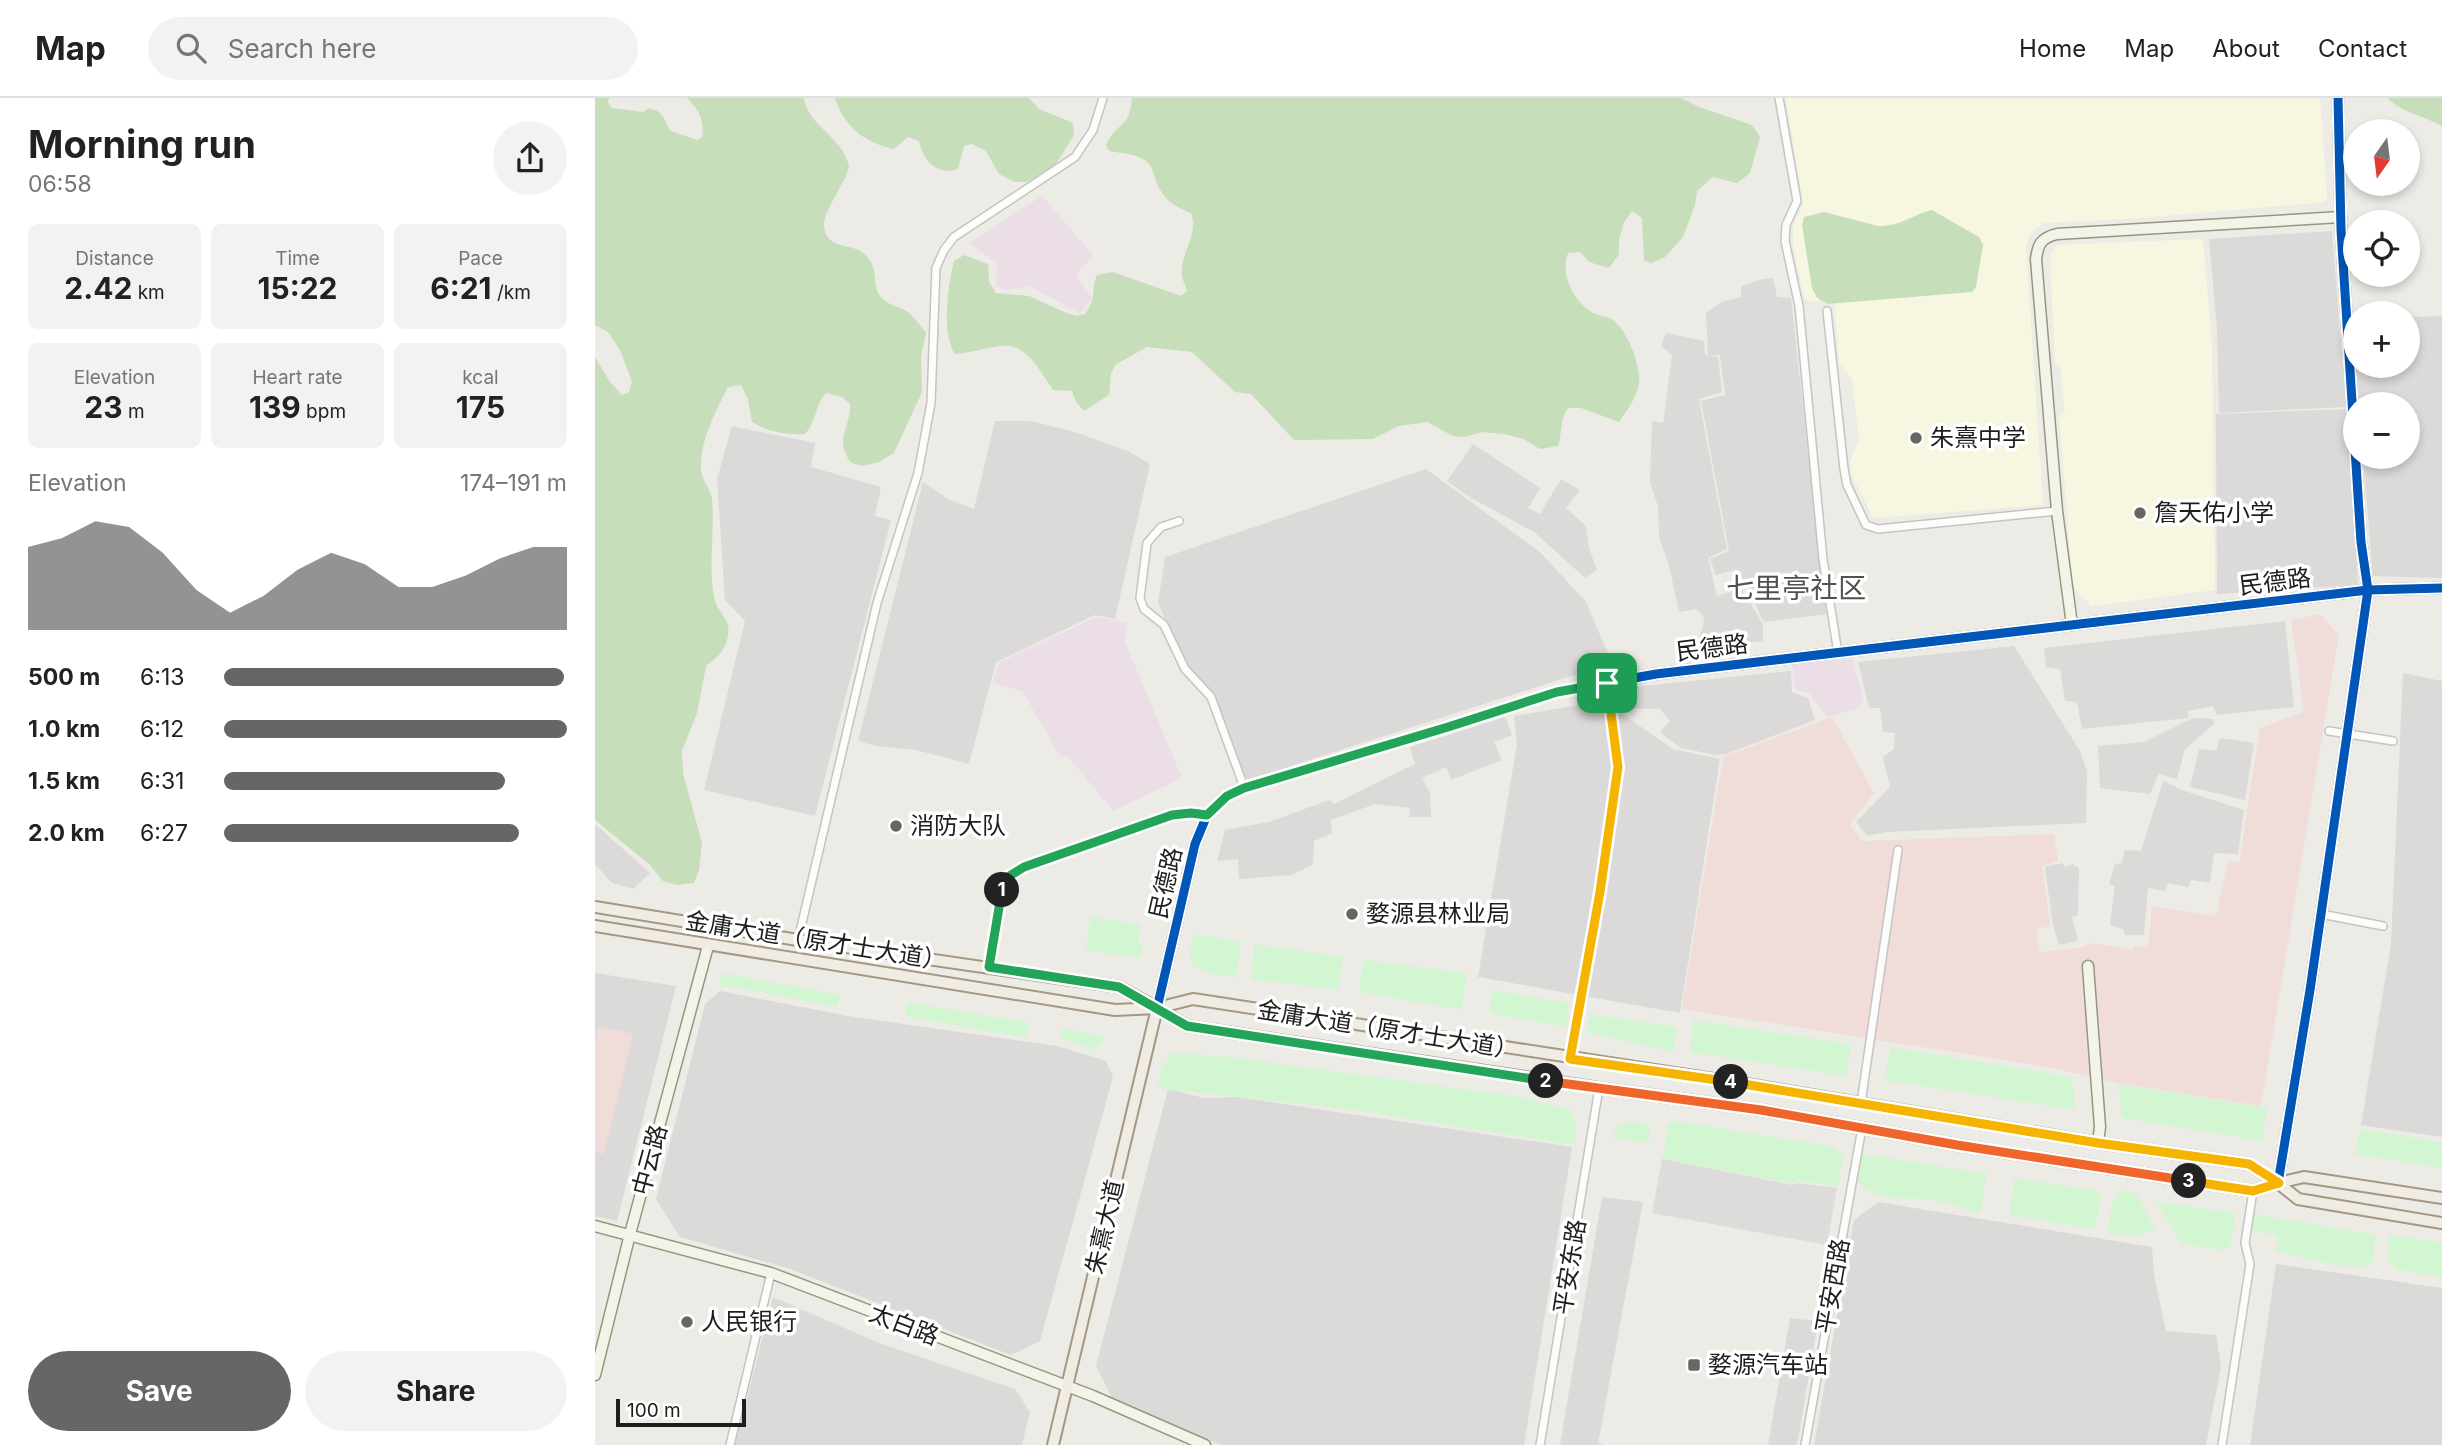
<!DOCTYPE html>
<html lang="en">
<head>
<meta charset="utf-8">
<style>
	body { margin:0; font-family:Inter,"Noto Sans SC",sans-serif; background:#f2f2f2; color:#222; height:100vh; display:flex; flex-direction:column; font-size:26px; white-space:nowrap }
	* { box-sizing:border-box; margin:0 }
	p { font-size:23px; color:#767676 }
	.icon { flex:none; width:38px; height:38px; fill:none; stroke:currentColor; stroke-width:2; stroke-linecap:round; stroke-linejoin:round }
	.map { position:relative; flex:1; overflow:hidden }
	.side { display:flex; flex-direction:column; background:#fff; width:595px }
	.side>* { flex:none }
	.needle { width:46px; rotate:194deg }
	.tools { position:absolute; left:1748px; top:21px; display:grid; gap:14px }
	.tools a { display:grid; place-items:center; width:77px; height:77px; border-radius:50%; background:#fff; box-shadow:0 4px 10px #0003; font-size:35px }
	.scale { position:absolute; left:21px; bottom:18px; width:130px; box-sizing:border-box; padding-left:7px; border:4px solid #1e1e1e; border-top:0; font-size:19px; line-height:24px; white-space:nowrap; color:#1e1e1e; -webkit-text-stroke:5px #fff; paint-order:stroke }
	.pin { position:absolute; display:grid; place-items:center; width:60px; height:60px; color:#fff; margin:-30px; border-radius:14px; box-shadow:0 4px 10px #0006 }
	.km { position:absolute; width:35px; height:35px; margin:-18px; border-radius:50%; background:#222; color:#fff; font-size:19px; line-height:35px; text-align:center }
	.round { display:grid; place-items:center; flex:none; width:74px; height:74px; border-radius:37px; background:#f2f2f2 }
	.overview { display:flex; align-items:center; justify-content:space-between; height:119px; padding:0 28px }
	h1 { font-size:38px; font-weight:700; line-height:52px }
	.metrics { display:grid; grid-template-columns:repeat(3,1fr); gap:10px; height:119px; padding:7px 28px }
	.metrics div { display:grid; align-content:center; border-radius:10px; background:#f2f2f2; text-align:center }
	.metrics b { font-size:30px; font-weight:700 }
	.metrics small { font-size:19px; font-weight:400 }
	.metrics p { font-size:19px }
	.chart { height:196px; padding:14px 28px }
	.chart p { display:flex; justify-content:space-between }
	.chart svg { width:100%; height:126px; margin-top:7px; fill:#666664; opacity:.7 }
	.primary-button { display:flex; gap:14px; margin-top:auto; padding:14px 28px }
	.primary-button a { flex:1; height:80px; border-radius:42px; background:#666664; color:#fff; font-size:28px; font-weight:700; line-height:80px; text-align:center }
	.primary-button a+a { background:#f2f2f2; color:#222 }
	ul { padding:0 28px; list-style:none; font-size:23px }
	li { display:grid; grid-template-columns:112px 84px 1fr; align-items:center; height:52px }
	li i { height:18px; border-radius:9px; background:#666664 }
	header { display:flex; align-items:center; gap:42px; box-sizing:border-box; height:98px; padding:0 35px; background:#fff; border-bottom:2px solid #e0e0e0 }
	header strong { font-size:33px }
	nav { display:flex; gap:38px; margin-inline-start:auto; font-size:24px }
	.search { width:490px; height:63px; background:#f2f2f2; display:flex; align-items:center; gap:18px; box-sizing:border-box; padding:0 24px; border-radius:38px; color:#767676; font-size:26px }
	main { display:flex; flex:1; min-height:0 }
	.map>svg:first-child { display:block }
	.residential { fill:#dcdad8 }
	.commercial { fill:#f0ddda }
	.industrial { fill:#ebdee6 }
	.education { fill:#f7f6e1 }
	.forest { fill:#c6deb9 }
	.park { fill:#d2f6d2 }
	.parking { fill:#dddcda }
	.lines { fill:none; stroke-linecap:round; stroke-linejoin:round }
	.street-casing { stroke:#c5c4c2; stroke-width:10 }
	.secondary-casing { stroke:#95977e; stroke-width:13 }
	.primary-casing { stroke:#a39882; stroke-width:14 }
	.street { stroke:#fcfcfb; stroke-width:7 }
	.secondary { stroke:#f3f4e9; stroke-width:10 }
	.primary { stroke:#f1ece3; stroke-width:10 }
	.cycleway-casing { stroke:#fff; stroke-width:13 }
	.cycleway { stroke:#0057b8; stroke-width:9 }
	.split-1-casing { stroke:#fff; stroke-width:14 }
	.split-2-casing { stroke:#fff; stroke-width:14 }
	.split-3-casing { stroke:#fff; stroke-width:14 }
	.split-4-casing { stroke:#fff; stroke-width:14 }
	.split-5-casing { stroke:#fff; stroke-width:14 }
	.split-1 { stroke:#22a559; stroke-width:9 }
	.split-2 { stroke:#22a559; stroke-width:9 }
	.split-3 { stroke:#f0652b; stroke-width:9 }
	.split-4 { stroke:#f5b400; stroke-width:9 }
	.split-5 { stroke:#f5b400; stroke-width:9 }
	.poi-dot { fill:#666664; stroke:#fff; stroke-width:2.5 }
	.labels { text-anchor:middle; stroke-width:7; stroke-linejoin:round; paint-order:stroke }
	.poi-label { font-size:24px; fill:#1e1e1e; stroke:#fff; text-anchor:start }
	.street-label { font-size:24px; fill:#1e1e1e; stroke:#fff }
	.quarter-label { font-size:28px; fill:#515151; stroke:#fff }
</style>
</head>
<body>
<header>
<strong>Map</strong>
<div class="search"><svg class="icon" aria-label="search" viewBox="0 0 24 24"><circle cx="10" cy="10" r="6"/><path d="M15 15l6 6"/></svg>Search here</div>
<nav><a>Home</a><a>Map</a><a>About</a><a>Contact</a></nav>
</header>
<main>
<section class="side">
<div class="overview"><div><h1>Morning run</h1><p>06:58</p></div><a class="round"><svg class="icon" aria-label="share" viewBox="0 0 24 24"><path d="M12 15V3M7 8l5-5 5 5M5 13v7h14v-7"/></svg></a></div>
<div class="metrics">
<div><p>Distance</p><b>2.42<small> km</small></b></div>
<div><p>Time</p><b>15:22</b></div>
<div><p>Pace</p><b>6:21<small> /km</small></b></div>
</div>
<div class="metrics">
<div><p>Elevation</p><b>23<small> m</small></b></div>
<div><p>Heart rate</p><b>139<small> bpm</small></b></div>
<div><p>kcal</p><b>175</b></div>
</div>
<div class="chart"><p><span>Elevation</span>174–191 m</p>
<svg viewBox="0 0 160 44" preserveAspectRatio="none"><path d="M0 44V15L10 12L20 6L30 8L40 17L50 30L60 38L70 32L80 23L90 17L100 21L110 29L120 29L130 25L140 19L150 15L160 15V44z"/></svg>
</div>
<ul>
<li><b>500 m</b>6:13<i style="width:99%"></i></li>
<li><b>1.0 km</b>6:12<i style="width:100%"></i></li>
<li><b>1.5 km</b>6:31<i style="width:82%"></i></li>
<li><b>2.0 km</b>6:27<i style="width:86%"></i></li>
</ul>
<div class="primary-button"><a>Save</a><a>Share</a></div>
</section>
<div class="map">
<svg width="1847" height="1347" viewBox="0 0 1847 1347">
	<rect width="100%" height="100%" fill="#edebe6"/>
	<g class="residential">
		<path d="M1737,133l14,176 -127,6 -2,-83 -8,-91z"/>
		<path d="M1178,180l4,19 14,1 35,316 -62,8 -26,-53 -22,6 -6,-16 19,-8 -28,-150 24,-6 -5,-40h-11l9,2 4,35 -23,7 28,150 -19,9 9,38 24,-8 22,36v17l-63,8 -4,-4 7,-18 1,-11 -8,-7 -17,3 -10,-47 -10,-27 -1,-32 -8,-23 2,-62 11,2 9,-68 -11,-9 5,-13 38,8 1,14 3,1 -2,-43 15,-11 20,-5v-11l22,-7z"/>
		<path d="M1847,218v262l-69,-2 -10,-119h45v-53h-49l-3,-38h52v-49z"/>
		<path d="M1752,311l11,176 -141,9 -1,-180z"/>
		<path d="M400,323h36l44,11 53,19 22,13 -35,155 -20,-4 -99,47 -27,102 -53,-14 -40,-4 -18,-5 65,-259 25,17 26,10z"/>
		<path d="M137,328l83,17 -4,24 70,20 -6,29 16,4 -76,296 -111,-26 41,-169 -20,-21 -8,-121z"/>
		<path d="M878,346l67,44 -12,20 12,6 21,-35 19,11 -14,18 20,18 3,22 8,22 -12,8 -51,-46 -63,-34 -24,-17z"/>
		<path d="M831,371l115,84 45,49 26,61 -365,117 -37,-91 -24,-21 -28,-65 7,-46z"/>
		<path d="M1690,523l9,86 -77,8 -4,-9 -25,5v7l-106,11 -5,-27 -12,-1 -5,-32 -14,-2 -2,-19z"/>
		<path d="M1419,548l66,105 7,20 -1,52 -199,9 -20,4 -11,-14 34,-35 -7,-30 11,-8 1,-16 -12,-1 -3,-24h-11l-11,-46z"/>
		<path d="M1196,573l1,21 16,6 7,22 -89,34 -10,1 -35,-7 -21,-16 10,-11 -10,-12 -45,-1 -3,-19z"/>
		<path d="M1808,575l39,8v456l-81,-12 30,-181z"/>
		<path d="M1008,603l4,14 14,-2 52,36 47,10 -40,254 -202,-36 39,-233 -3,-28z"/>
		<path d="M910,619l7,18 -18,7 8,18 -51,20 -5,-13 -24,11 8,15 1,24h-22l1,-9 -35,-4 -44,16 1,13 -18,8 -1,24 -22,10 -52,4 -1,-20 -21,2 8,-31 44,-8 60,-22 5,4 81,-40 -5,-17z"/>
		<path d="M1598,620l20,1 2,4 -30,26 -8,30 -18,-5 -9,20 -50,-6 -2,-42 46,-4z"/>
		<path d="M1625,640l34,5 -9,57 -55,-13 9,-38 17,2z"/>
		<path d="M1568,683l22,10 59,19 -6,44 -24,-1 -4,30 -19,-3 -3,7 -20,-4 -3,8 -17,-3 -4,47h-19l-2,-6 -13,-4 5,-39 -6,-2 6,-20 7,-1 3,-13 16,1z"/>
		<path d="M0,726l55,49 -17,16 -21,-6 -17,-19z"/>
		<path d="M1467,765l3,4 7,-3 7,4 -1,47 -6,2 6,24 -19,4 -6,-20 -8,-58z"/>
		<path d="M0,875l81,13 -59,235 -22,-5z"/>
		<path d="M125,893l128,25 209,30 49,15 7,16 -73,264 -29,14 -221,-86 -110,-32 -24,-38 49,-195z"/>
		<path d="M573,991l36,9 33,-1 335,50 -48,298h-303l-109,-47 -16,-32z"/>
		<path d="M1007,1099l41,5 -45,241 6,2h-44z"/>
		<path d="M1283,1104l274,45 2,28 12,56 50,4 5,31 -15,79h-392l40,-225z"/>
		<path d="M1681,1166l166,24v157h-192z"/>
		<path d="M178,1199l106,46 136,46 15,23 -8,33h-287z"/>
		<path d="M1195,1220l28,3 -21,124h-29z"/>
	</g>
	<g class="commercial">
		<path d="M1725,516l19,21 -78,471 -144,-23 -69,-16 -366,-58 41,-252 109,-40 42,76 -24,31 12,17 192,-7 4,27 -16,5 8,60 -14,3 4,23 37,-4 16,-5 39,7 2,-5 14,2 4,-41 64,10 12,-55 11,2 21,-135 44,-16 -13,-92z"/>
		<path d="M4,928l34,8 -29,120 -9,-2v-111z"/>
	</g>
	<g class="industrial">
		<path d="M447,98l51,59 -17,20 16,23 -12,15 -51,-27 -25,4 -8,-5 1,-21 -27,-21z"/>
		<path d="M501,519l31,6 -2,19 57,136 -69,33 -46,-56 -6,2 -39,-66 -29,-8 5,-20z"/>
		<path d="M1257,561l12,41 -8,9 -29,8 -18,-24 -14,-3 -3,-26z"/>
	</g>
	<g class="education">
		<path d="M1191,0h534l7,99 -2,5 -196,17 -86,4 -13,11 -4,12 17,259 -170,13 -22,-44 -1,-13 9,-20 -7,-62 -13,-16 -5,-65 -23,4 -7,-4 -11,-53v-19l10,-21z"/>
		<path d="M1608,141l9,105 3,246 -124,16 -18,-19 -14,-170 6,-5 -5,-45 -5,-4 -5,-102 2,-9 4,-7z"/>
	</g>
	<g class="forest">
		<path d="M0,0h14l-1,4 4,6 31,4 6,-4c16,4 14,11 22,23l26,9 5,-3c3,-18 -4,-28 -15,-39h117c5,30 40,39 45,69 -4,17 -27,46 -25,60 3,22 24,16 38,25 19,15 9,31 18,44 8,10 19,10 28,16 7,6 13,14 18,21l-5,24 1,35 -28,61 -15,9 -16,4 -12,-3c-18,-26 0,-33 -1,-59l-8,-7 -16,-4c-11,12 -10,30 -21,41 -20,1 -37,-2 -53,-12l-4,-23 -7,-14 -13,2c-12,24 -28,53 -27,82 0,10 9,19 11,30 3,32 -4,66 2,98 3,16 17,20 14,39 -3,15 -10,21 -22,30l-9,47 -15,38 1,22 19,70 -3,27 -5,13 -17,2 -14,-4 -14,-17 -54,-44v-463l15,25 12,13 7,-3 3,-10 -12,-32 -12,-18 -13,-7z"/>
		<path d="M240,0h194l10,11 34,14 1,12 -19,31 -28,16h-12l-16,-8 -13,-23 -14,-7 -8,2 -6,23c-22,7 -35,-9 -39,-28l-11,-4 -14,12c-29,-6 -50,-22 -59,-51z"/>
		<path d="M537,0h549l18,9 53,18 8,12 -10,36 -13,10 -24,-6 -16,14 -2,14 -12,32 -18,20 -14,6 -7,-3 -2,-42 -10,-7 -8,11 -5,17v15l-10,14 -20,-6 -9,-10 -12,1c-8,22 5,48 25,60 7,3 14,3 20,7 15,12 28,45 26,64 -3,15 -12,26 -20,38l-38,-14h-13c-8,12 -6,25 -10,38l-18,3 -17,-10 -19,-5 -22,-2 -18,5 -11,-1 -26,-14 -28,4 -26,13 -79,1 -43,-46 -16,-2 -43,-40 -45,-5 -32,18 -4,9 -2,21 -25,16 -8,-9 -4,-11 -19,-1c-12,-18 -28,-49 -53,-44 -16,2 -29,7 -45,8 -14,-20 -7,-70 -1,-93l10,-6 24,9 1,18 7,11 33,3 35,16 13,4 8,-2c13,-18 5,-23 12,-39l16,-3 68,24 6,-5c-1,-5 -5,-11 -5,-16 -2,-23 17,-39 9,-62 -18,-7 -28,-14 -35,-32 -3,-7 -3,-15 -10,-20 -8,-7 -26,-8 -37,-10l-3,-6c10,-23 24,-16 26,-47z"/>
		<path d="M1792,0h55v28c-18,-10 -39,-13 -55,-28z"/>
		<path d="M1337,112l47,27 4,8 -7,42 -4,5 -144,12 -11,-6 -5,-10 -10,-63 2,-8 20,-5 54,14c25,0 33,-11 54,-16z"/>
	</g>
	<g class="park">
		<path d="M495,819l51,8 -4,17 6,4 -2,12 -55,-8z"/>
		<path d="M600,836l46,8 -5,36c-13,-3 -44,-4 -46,-20 -1,-7 3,-17 5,-24z"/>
		<path d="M660,846l88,13 -5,32 -87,-9z"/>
		<path d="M769,862l102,13 -4,37 -103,-18z"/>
		<path d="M134,876l111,21 -3,12 -106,-21 -11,2 1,-13z"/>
		<path d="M898,892l76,13 -3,24 -77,-14z"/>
		<path d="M313,904l121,21 -3,15 -121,-22z"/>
		<path d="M995,916l87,13 -4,25 -86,-20z"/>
		<path d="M1098,922l156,24 2,2 -5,30 -156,-24z"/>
		<path d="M467,930l43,9v2l-10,11 -35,-12z"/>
		<path d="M1296,949l181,30 3,33 -191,-30z"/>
		<path d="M578,955l58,4 289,40 46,11 5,2 5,17 -1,18 -243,-38 -170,-18 -4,-4 3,-16z"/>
		<path d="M1523,986l149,24 -4,33 -141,-23z"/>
		<path d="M1078,1023l162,26 8,10 -5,29 -39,-5 -8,2 -128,-24 5,-33z"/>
		<path d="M1038,1024l12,1 5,4 -1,16 -36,-5c1,-12 8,-15 20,-16z"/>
		<path d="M1765,1031l82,13v26l-87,-14z"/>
		<path d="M1267,1056l125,20 -7,38c-16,-4 -32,-10 -48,-12 -33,-4 -49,5 -76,-20z"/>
		<path d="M1420,1080l82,13 4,5 -6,33 -86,-14z"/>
		<path d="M1525,1092l16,4 20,35 -26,7 -22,-4 4,-28z"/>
		<path d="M1562,1104l78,11 -4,32 -9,5 -39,-6 -7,-8z"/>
		<path d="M1659,1116l122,21 -4,28c-17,11 -75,-7 -96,-12l2,-15 -26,-6z"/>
		<path d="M1794,1137l53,8v34l-46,-8 -9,-11z"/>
	</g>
	<path class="parking" d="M1067,1061l130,26 5,-2 40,5 -10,57 -175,-32z"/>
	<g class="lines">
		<g class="street-casing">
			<g id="street">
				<path d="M1184,0l18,103 -11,24 -1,16 14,65 24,253 15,94"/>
				<path d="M1232,213l17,158 3,16 19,40 12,4 179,-18"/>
				<path d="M584,423l-18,6 -14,16 -7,55 4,11 20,16 21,44 26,28 33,90"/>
				<path d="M1734,633l64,10"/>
				<path d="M1726,816l62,12"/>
				<path d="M203,842l79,-337 41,-130 13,-70 5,-135 8,-18 10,-13 121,-80 18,-27 10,-32"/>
				<path d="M394,869l11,-70 6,-19 18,-11 148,-52 18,-2 17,2"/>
				<path d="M975,960l30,-166 18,-125 -11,-84"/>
				<path d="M1266,1005l37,-253"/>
				<path d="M135,1347l41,-172"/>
				<path d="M945,1347l59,-357"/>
				<path d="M1210,1347l57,-317"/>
				<path d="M1627,1347l28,-181 -5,-21 8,-52"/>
			</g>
		</g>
		<g class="secondary-casing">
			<g id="secondary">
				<path d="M1477,527l-15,-114 -21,-252c2,-15 5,-21 21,-25l284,-17"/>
				<path d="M1493,868l12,161 -2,16"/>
				<path d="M562,910l38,-164 12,-29 20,-19 17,-9 204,-60 109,-35 99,-18 712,-84 74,-2"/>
				<path d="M1683,1085l32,-193 58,-400 -7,-48 -20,-312 -3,-132"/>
				<path d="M0,1128l176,47 322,123 112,49"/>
				<path d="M0,1277l35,-141 78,-288"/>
			</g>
		</g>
		<g class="primary-casing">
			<g id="primary">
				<path d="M0,809l203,33 321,47 38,21 36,-9 553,85 352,59 151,21 29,19 26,-6 138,21"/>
				<path d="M0,828l520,84 42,-2 30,18 412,62 162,22 196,35 296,46 25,-8 20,16 144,24"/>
				<path d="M458,1347l104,-437"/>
			</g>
		</g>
		<use href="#street" class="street"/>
		<use href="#secondary" class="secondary"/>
		<use href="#primary" class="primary"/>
		<g class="cycleway-casing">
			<g id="cycleway">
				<path d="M562,910l38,-164 12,-29 20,-19 17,-9 204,-60 109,-35 99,-18 712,-84 74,-2"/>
				<path d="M1683,1085l32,-193 58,-400 -7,-48 -20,-312 -3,-132"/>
			</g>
		</g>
		<use href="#cycleway" class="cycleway"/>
	</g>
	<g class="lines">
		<g class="split-1-casing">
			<path id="split-1" d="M407,792l4,-12 18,-11 148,-52 19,-2 16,2 20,-19 17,-8 204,-61 109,-35 50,-9"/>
		</g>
		<g class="split-2-casing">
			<path id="split-2" d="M407,792l-13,77 130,20 68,39 359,55"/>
		</g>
		<g class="split-3-casing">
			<path id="split-3" d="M951,983l215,29 196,35 232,36"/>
		</g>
		<g class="split-4-casing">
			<path id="split-4" d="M1136,984l367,61 151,21 30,19 -26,8 -64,-10"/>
		</g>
		<g class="split-5-casing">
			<path id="split-5" d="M1012,585l11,84 -18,125 -30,167 161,23"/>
		</g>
		<use href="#split-1" class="split-1"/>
		<use href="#split-2" class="split-2"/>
		<use href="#split-3" class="split-3"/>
		<use href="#split-4" class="split-4"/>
		<use href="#split-5" class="split-5"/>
	</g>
	<g class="poi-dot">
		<circle cx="1321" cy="340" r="7"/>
		<circle cx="1545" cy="415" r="7"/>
		<circle cx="301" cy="728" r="7"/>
		<circle cx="757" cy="816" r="7"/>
		<circle cx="92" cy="1224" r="7"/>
		<rect x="1092" y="1260" width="14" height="14" rx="3.5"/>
	</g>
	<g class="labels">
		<g class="poi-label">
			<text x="1335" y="348">朱熹中学</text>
			<text x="1559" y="423">詹天佑小学</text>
			<text x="315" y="736">消防大队</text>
			<text x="771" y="824">婺源县林业局</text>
			<text x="106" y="1232">人民银行</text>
			<text x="1113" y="1275">婺源汽车站</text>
		</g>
		<g class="street-label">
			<text transform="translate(1680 484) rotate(-7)" y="8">民德路</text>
			<text transform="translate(1117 550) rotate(-7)" y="8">民德路</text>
			<text transform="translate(571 785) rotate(-77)" y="8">民德路</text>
			<text transform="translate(221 843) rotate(9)" y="8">金庸大道（原才士大道）</text>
			<text transform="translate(793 932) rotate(9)" y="8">金庸大道（原才士大道）</text>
			<text transform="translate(55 1062) rotate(-75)" y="8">中云路</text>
			<text transform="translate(510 1129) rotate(-77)" y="8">朱熹大道</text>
			<text transform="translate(975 1169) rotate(-81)" y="8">平安东路</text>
			<text transform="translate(1238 1188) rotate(-80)" y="8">平安西路</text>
			<text transform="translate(309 1227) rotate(21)" y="8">太白路</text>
		</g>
		<g class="quarter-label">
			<text x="1201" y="500">七里亭社区</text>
		</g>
	</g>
</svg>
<div class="tools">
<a><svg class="needle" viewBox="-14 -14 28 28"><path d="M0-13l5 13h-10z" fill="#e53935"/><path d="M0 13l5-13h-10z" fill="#767676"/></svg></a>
<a><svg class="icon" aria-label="locate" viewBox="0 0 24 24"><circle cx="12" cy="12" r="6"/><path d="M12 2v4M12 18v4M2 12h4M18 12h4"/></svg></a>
<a>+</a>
<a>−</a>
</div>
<div class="scale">100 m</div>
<div class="pin" style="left:1012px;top:585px;background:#1e9e55"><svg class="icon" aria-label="arrive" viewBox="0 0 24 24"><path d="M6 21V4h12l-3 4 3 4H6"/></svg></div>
<b class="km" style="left:407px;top:792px">1</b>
<b class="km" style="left:951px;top:983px">2</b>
<b class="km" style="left:1594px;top:1083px">3</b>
<b class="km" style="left:1136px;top:984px">4</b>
</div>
</main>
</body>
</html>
